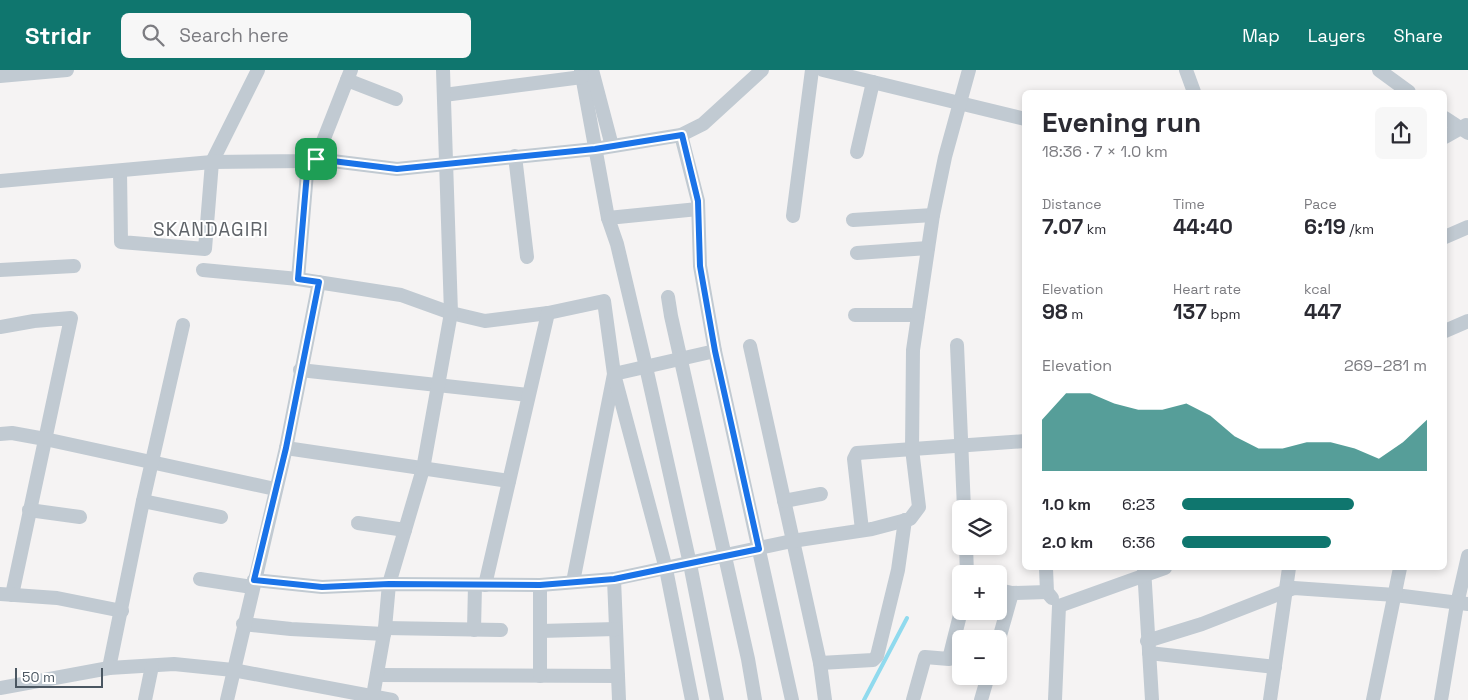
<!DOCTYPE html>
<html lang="en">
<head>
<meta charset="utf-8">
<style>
	body { margin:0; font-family:"Space Grotesk",sans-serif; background:#f7f7f7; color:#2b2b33; height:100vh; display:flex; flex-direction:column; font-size:19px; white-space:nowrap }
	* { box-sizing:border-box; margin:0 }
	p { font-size:16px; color:#7c7c81 }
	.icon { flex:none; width:28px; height:28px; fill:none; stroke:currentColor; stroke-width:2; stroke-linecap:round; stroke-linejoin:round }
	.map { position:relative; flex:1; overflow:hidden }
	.side { position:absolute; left:1022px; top:20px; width:425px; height:480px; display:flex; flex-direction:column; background:#fff; border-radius:8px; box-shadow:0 2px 8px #0003 }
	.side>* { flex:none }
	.controls { position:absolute; left:952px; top:430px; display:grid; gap:10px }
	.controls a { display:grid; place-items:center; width:55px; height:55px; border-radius:8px; background:#fff; box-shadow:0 2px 8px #0003; font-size:25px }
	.scale { position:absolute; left:15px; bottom:12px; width:88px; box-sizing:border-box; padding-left:5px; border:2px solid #4a5661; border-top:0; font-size:14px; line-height:18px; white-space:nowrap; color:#4a5661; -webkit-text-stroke:4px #fff; paint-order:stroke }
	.pin { position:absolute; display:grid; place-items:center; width:42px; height:42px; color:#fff; margin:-21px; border-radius:10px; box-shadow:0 2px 8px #0006 }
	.round { display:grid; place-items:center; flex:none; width:52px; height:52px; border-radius:8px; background:#f7f7f7 }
	.head { display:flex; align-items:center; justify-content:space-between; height:85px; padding:0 20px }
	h1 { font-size:28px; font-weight:700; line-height:38px }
	.figures { display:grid; grid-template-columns:repeat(3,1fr); gap:8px; height:85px; padding:5px 20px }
	.figures div { display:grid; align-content:center }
	.figures b { font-size:21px; font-weight:700 }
	.figures small { font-size:14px; font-weight:400 }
	.figures p { font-size:14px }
	.chart { height:140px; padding:10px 20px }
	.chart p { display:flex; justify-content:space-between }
	.chart svg { width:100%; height:90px; margin-top:5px; fill:#0f766e; opacity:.7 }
	ul { padding:0 20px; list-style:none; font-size:16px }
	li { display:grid; grid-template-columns:80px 60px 1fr; align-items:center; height:38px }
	li i { height:12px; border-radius:6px; background:#0f766e }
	header { display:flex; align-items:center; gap:30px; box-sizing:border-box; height:70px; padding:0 25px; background:#0f766e; color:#fff }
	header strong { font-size:24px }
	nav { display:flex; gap:28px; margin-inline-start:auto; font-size:18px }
	.search { width:350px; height:45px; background:#f7f7f7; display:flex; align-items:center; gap:12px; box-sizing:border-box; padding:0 18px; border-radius:8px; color:#7c7c81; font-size:19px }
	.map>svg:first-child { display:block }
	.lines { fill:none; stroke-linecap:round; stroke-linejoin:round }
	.stream { stroke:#90daee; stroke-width:4 }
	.minor { stroke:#c1cad2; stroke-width:14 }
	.route-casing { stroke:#fff; stroke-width:10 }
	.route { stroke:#1a73e8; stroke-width:6 }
	.labels { text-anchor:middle; stroke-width:4; stroke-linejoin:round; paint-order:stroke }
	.neighbourhood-label { font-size:19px; letter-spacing:1px; fill:#5f6368; stroke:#fff }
</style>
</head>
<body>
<header>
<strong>Stridr</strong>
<div class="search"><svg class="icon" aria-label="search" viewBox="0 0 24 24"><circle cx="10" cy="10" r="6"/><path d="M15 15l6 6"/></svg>Search here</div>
<nav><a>Map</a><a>Layers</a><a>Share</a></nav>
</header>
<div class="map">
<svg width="1468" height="630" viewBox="0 0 1468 630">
	<rect width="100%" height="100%" fill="#f5f3f3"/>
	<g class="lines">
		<path class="stream" d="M864,630l43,-82"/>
		<g class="minor">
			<path d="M581,0l27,148 9,26 29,123 44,197 27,136"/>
			<path d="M592,0l20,76"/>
			<path d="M823,0l202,49"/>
			<path d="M1186,0l8,22"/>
			<path d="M1379,0l30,22"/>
			<path d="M0,6l67,-6"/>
			<path d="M347,10l49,19"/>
			<path d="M444,25l138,-18"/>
			<path d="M1445,48l23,15"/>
			<path d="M681,65l17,66 2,65 15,85 77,349"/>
			<path d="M1445,67l21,-12"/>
			<path d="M857,82l16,-70"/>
			<path d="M515,86l12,101"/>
			<path d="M316,89l35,-89"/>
			<path d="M120,101l1,71 84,7 7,-87 46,-92"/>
			<path d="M0,111l212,-19 96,-1 8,-2 81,10 198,-20 86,-14 22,-11 59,-54"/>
			<path d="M793,146l19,-146"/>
			<path d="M608,148l90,-9"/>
			<path d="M853,150l80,-5"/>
			<path d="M1445,167l23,-10"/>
			<path d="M857,183l71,-5"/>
			<path d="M0,200l74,-4"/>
			<path d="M203,200l95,9 103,16 50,18 34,8 63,-8 56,-12 10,73 -41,208"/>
			<path d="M298,209l10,-118"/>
			<path d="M668,227l3,19 77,343 7,41"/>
			<path d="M855,245h63"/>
			<path d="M0,257l34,-6 37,-3 -59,277"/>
			<path d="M1445,261l23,-10"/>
			<path d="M957,275l7,164"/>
			<path d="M750,276l70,317 5,37"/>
			<path d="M300,300l228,25"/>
			<path d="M0,364l12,-1 33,6 230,50"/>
			<path d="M286,378l223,33"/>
			<path d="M143,431l78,16"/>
			<path d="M784,431l37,-7"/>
			<path d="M29,440l51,7"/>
			<path d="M358,453l47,7"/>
			<path d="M862,460l-8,-71 3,-6 168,-12"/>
			<path d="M966,476l1,28"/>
			<path d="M1046,498l1,24 5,6"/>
			<path d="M1144,498l8,132"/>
			<path d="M200,509l52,8"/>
			<path d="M614,509l5,121"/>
			<path d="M254,510l68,7 67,-3 151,1 74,-6 178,-38 80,-12 38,-10 9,-12 -7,-58 1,-99 20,-135 12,-58 24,-87"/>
			<path d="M485,515l63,-272"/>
			<path d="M999,520l13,3 35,-1"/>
			<path d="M0,524l57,4 65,13"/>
			<path d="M243,554l48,5 93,5"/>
			<path d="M385,558l116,2"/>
			<path d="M474,560l1,-45"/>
			<path d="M540,561l76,-2"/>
			<path d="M999,569l13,-46"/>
			<path d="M1147,571l55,-17 92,-36 101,7 73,9"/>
			<path d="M1149,583l126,14"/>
			<path d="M820,593l53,-3 4,-4 21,-86 7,-50"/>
			<path d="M109,598l34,-167 40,-176"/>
			<path d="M377,605l241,1"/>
			<path d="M540,606v-91"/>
			<path d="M0,618l109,-20 65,-4 59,6 159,30"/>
			<path d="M373,626l12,-68 4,-44 34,-115 28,-156 -8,-243"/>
			<path d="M145,630l7,-34"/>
			<path d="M227,630l59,-252 33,-166"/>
			<path d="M692,630l-26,-131 -52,-195 101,-23"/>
			<path d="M913,630l12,-43 24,2 12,-48"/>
			<path d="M981,630l7,-24"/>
			<path d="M1055,630l4,-94 106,-38"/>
			<path d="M1270,630l19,-132"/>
			<path d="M1373,630l27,-132"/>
			<path d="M1441,630l16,-96 11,-48"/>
		</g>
	</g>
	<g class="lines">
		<g class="route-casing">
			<path id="route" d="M682,65l16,66 2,65 15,85 44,198 -145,30 -74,6 -151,-1 -67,3 -68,-7 32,-132 33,-166 -21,-3 10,-118 8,-2 81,10 198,-20z"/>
		</g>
		<use href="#route" class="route"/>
	</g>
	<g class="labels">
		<g class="neighbourhood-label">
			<text x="211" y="166">SKANDAGIRI</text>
		</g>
	</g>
</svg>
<div class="controls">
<a><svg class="icon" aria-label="layers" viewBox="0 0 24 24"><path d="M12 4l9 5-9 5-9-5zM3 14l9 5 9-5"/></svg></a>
<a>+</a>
<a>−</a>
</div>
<div class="scale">50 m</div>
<div class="pin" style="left:316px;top:89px;background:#1e9e55"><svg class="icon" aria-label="arrive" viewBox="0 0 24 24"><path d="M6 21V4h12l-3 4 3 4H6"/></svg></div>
<section class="side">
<div class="head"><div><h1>Evening run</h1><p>18:36 · 7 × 1.0 km</p></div><a class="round"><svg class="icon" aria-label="share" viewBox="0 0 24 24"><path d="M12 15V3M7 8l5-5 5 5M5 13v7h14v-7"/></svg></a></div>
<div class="figures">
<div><p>Distance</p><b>7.07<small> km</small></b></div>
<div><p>Time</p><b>44:40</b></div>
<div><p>Pace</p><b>6:19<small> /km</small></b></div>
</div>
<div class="figures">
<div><p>Elevation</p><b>98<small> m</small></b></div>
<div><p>Heart rate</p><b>137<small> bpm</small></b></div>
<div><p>kcal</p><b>447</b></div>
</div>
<div class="chart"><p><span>Elevation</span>269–281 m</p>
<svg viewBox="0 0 160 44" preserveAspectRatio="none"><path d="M0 44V19L10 6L20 6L30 11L40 14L50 14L60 11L70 17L80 27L90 33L100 33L110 30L120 30L130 33L140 38L150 30L160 19V44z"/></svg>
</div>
<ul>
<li><b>1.0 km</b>6:23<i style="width:70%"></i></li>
<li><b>2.0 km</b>6:36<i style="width:61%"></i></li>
</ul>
</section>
</div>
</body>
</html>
